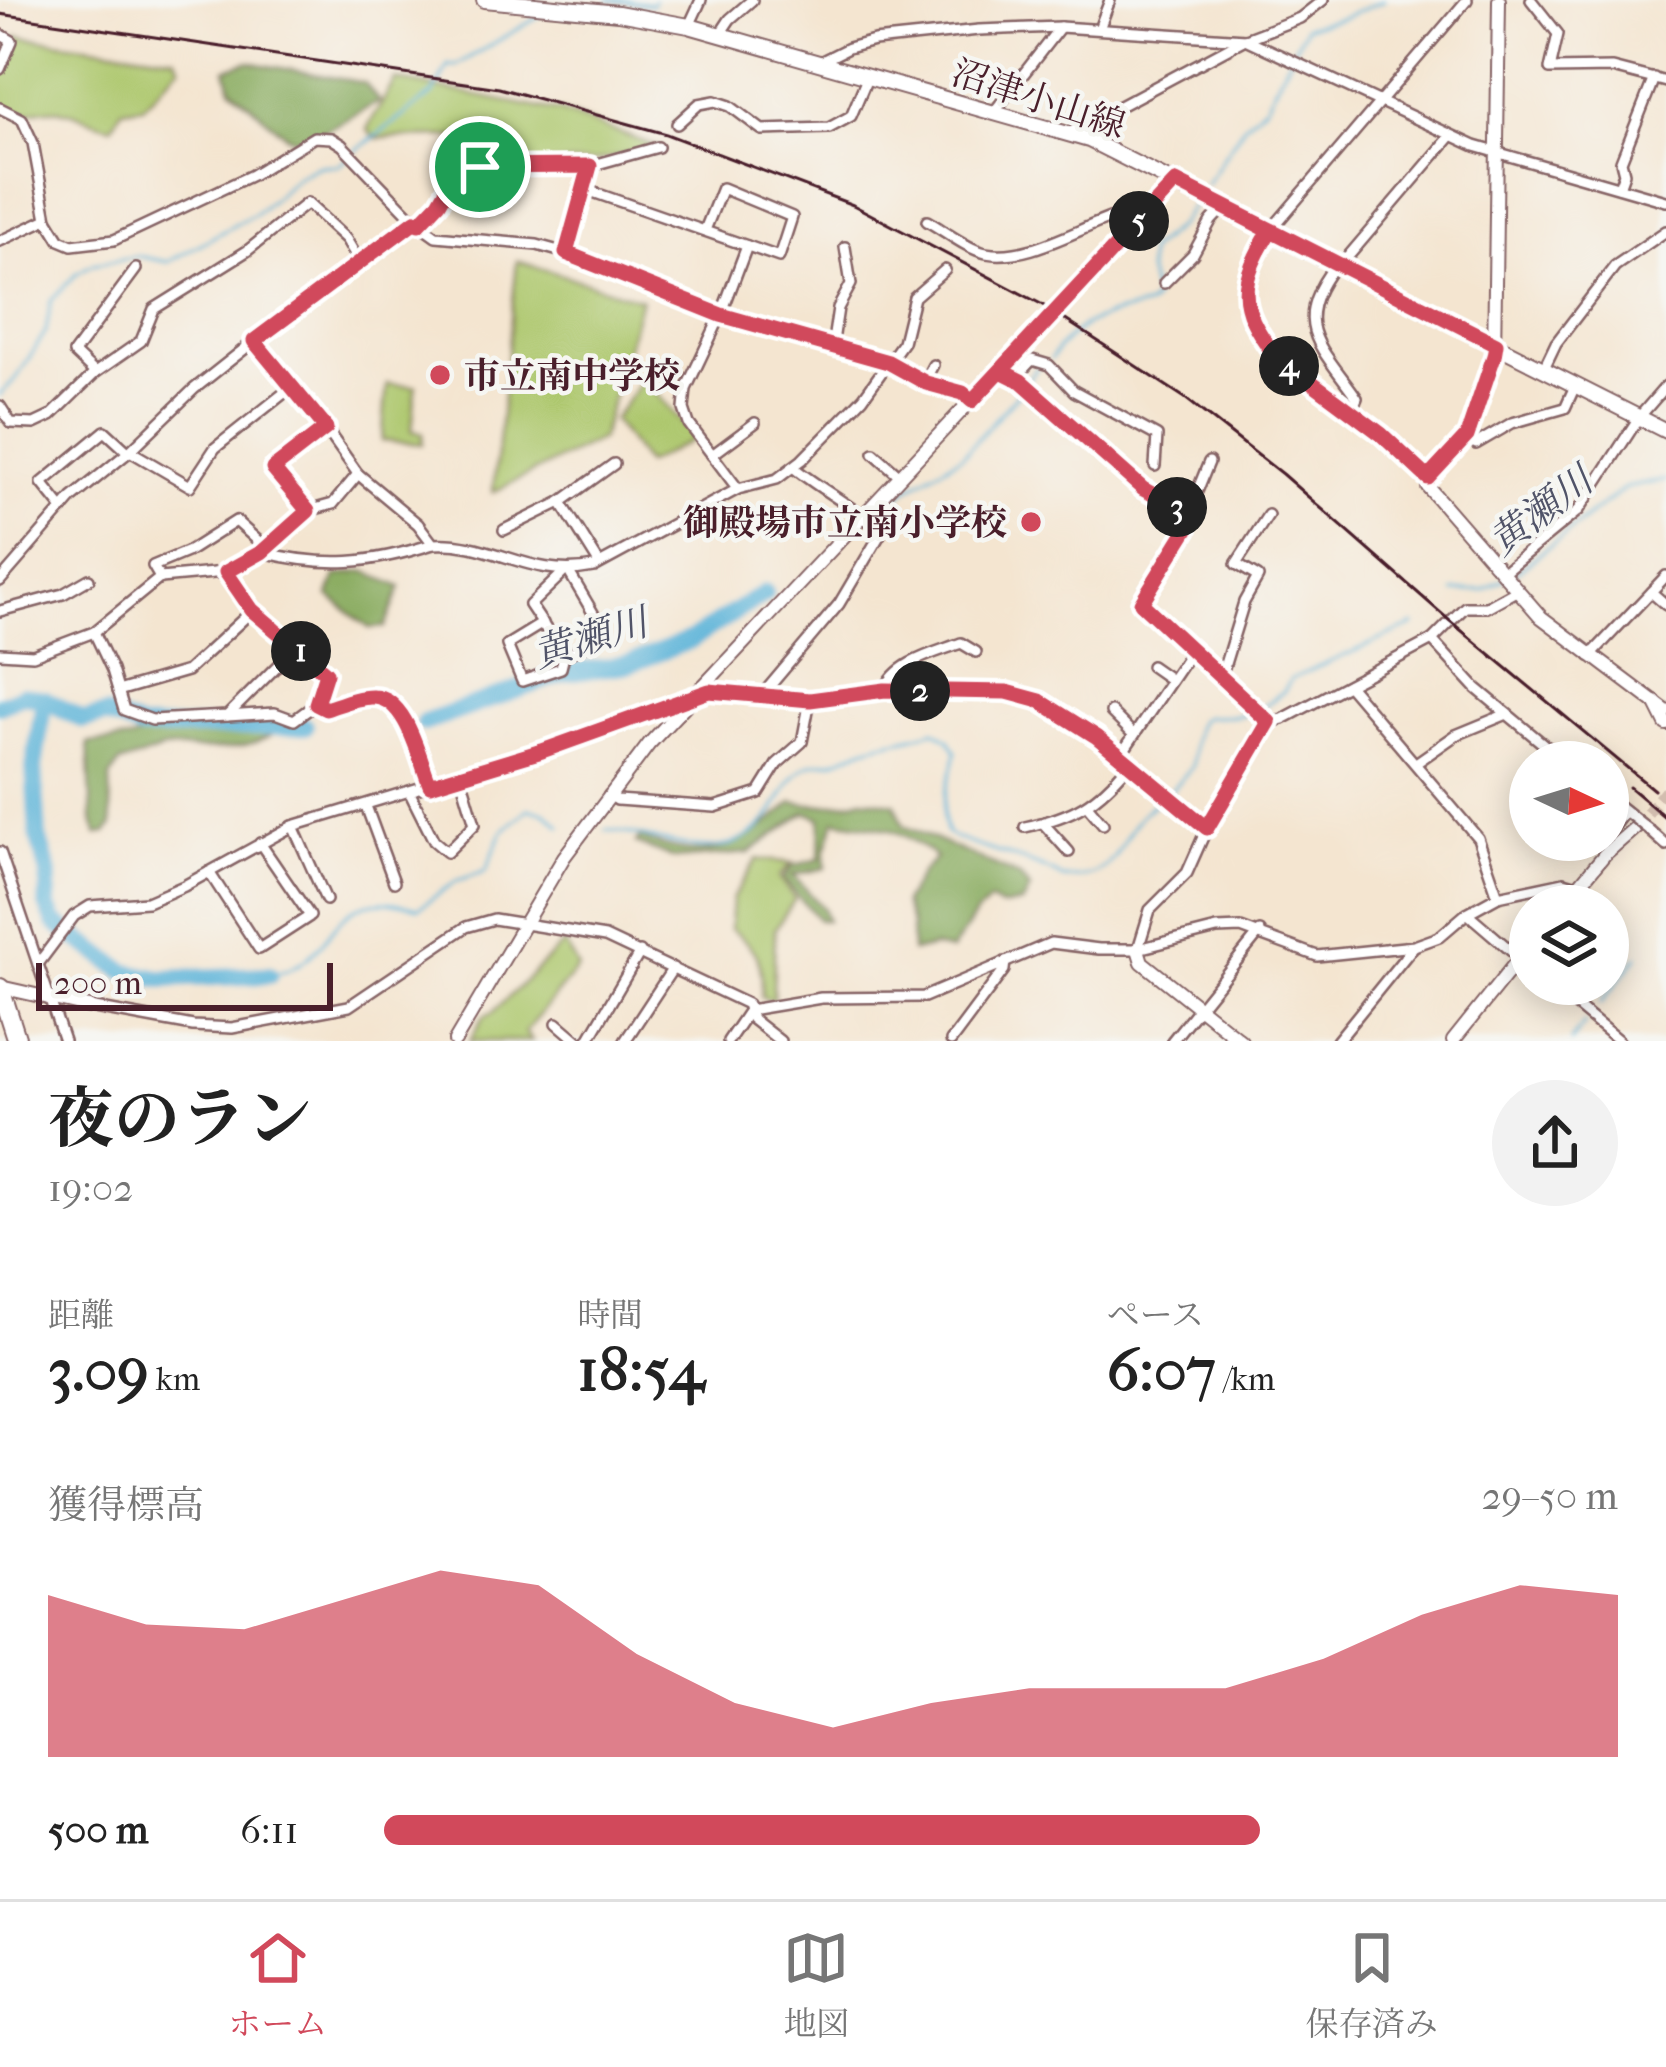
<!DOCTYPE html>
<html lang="ja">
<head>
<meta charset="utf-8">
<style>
	body { margin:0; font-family:"IM FELL French Canon","Noto Serif JP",serif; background:#f2f2f2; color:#222; height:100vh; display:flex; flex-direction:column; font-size:45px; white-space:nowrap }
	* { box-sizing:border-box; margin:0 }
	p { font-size:39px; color:#767676 }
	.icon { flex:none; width:66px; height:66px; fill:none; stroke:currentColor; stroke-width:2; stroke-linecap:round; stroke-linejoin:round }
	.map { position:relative; height:1041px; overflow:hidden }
	.sheet { display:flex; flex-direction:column; background:#fff; flex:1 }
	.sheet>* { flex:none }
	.needle { width:78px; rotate:94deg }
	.tools { position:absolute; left:1509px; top:741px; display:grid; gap:24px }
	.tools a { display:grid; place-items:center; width:120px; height:120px; border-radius:50%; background:#fff; box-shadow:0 6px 30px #0003; font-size:60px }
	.scale { position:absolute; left:36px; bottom:30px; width:297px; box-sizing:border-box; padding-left:12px; border:6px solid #4a1f2b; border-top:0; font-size:33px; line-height:42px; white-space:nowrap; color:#4a1f2b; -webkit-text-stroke:9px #f6f6f2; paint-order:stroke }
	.pin { position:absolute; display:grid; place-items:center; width:102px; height:102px; color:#fff; margin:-51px; border:6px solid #fff; border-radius:50%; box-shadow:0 3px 12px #0007 }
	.km { position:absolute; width:60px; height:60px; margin:-30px; border-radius:50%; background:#222; color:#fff; font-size:33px; line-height:60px; text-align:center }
	.round { display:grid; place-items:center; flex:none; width:126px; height:126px; border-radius:63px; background:#f2f2f2 }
	.overview { display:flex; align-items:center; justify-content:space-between; height:204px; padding:0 48px }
	h1 { font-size:66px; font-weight:700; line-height:90px }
	.metrics { display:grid; grid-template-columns:repeat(3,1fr); gap:18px; height:204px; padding:12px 48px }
	.metrics div { display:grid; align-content:center }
	.metrics b { font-size:60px; font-weight:700 }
	.metrics small { font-size:33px; font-weight:400 }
	.metrics p { font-size:33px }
	.chart { height:336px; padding:24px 48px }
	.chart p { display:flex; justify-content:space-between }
	.chart svg { width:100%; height:216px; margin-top:12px; fill:#d1495b; opacity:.7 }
	ul { padding:0 48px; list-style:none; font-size:39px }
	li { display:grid; grid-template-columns:192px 144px 1fr; align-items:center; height:90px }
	li i { height:30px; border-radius:15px; background:#d1495b }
	.tabs { display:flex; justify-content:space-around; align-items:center; height:168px; border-top:3px solid #e0e0e0; background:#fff; font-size:33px; color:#767676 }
	.tabs a { display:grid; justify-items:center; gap:6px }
	.tabs .on { color:#d1495b }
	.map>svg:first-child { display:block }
	.green { fill:#adc76d; stroke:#7c734c; stroke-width:3 }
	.forest { fill:#8aac60; stroke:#6a6646; stroke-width:3 }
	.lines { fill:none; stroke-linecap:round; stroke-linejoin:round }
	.stream { stroke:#5bb3d8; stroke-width:3 }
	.river { stroke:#5bb3d8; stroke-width:18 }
	.tertiary-tunnel { stroke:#d2bdaf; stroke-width:12; stroke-dasharray:12 6; stroke-linecap:butt }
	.minor-casing { stroke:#866465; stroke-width:14 }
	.tertiary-casing { stroke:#866465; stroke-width:16 }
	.secondary-casing { stroke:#866465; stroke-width:18 }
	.motorway-casing { stroke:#866465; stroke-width:22 }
	.minor { stroke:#fff; stroke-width:9 }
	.tertiary { stroke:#fff; stroke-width:12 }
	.secondary { stroke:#fff; stroke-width:14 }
	.motorway { stroke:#fff; stroke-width:18 }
	.rail { stroke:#4a1f2b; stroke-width:3 }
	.minor-bridge-casing { stroke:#866465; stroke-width:14; stroke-linecap:butt }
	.minor-bridge { stroke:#fff; stroke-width:9 }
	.route-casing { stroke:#fff; stroke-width:24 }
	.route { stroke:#d1495b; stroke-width:15 }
	.poi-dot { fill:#d1495b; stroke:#f6f6f2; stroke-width:4.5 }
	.labels { text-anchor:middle; stroke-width:9; stroke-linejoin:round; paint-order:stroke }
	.street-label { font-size:36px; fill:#4a1f2b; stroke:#f6f6f2 }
	.poi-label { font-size:36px; font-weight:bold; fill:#4a1f2b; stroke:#f6f6f2; text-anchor:start }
	.water-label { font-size:39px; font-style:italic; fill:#505368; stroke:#f6f6f2 }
</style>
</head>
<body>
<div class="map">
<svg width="1666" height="1041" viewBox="0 0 1666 1041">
	<rect width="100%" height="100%" fill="#f6f6f2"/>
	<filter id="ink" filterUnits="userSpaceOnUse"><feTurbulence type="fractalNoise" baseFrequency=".00833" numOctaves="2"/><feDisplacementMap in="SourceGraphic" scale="24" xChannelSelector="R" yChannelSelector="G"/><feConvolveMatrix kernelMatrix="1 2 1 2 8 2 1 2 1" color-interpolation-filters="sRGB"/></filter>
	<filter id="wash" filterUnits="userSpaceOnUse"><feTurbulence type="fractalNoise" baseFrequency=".004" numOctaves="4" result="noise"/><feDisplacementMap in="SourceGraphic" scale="48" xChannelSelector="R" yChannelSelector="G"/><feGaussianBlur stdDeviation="2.7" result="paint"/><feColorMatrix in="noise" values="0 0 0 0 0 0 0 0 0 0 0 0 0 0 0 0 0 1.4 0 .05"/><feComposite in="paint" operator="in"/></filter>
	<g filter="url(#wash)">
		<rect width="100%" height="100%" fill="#f4e5d0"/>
		<g class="green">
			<path d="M17,36l158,21 5,9 -37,40 -21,3 -10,17c-40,-9 -50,-26 -90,-11l-22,-9v-31z"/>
			<path d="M395,80l166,32 97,35 -65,15 -126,4 -12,-29 -81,1 -7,-9z"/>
			<path d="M517,261l124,38 -40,140 -108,53z"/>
			<path d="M643,378l53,60 -51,26 -32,-44z"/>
			<path d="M387,384l29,2 -4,45 11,2 -1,11 -40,-3z"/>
			<path d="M757,859l35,4 -13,14 16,22 -20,30 -2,72 -12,-4c4,-32 -4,-50 -31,-68l2,-30z"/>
			<path d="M564,943l14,25 -53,64 7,9h-62l14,-25 8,-3z"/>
		</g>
		<g class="forest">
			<path d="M248,62l117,21 14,19 -73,38 -18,-3 -57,-49 -5,-19z"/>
			<path d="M365,571l36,16 -16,40 -16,1 -40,-32 7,-20z"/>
			<path d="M276,732c-34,24 -72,16 -111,17 -11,1 -27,12 -45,14l-10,15 2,48 -6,7 -9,1 -5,-16 -4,-75 43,-3 16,-7z"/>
			<path d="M863,798l32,5 9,23 115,50 11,13 -7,14 -23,4 -10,-6 -14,13 -25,37 -18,-4 -21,5 -1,-27 -8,-22 18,-30 15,-15c-44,-36 -49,-28 -101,-38l-10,33 1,15 -33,7 30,33 4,12h-8l-36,-41 9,-13 28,-7 1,-41 -15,-6 -57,41 -75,6 -38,-16 4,-6c66,30 103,10 153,-35 24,4 47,4 70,-4z"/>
		</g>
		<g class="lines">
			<g class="stream">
				<path d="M609,0l43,4 2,-4"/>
				<path d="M356,151l78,-58 14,-28 7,1 92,-54"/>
				<path d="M1206,184l38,-59 22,-21 39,-77 40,-10 39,-17"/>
				<path d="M1051,359c25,-40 54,-42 97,-53l6,-7 -7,-29 1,-19 31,-26 14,-21"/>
				<path d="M1027,380l10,-12"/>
				<path d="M0,395l18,-19 28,-45 5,-30 26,-28 16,-9 45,-8 30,6 90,-50 40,-36 19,-10 22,-1 10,-8"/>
				<path d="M878,520l27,-30 58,-35 59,-66"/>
				<path d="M1512,575l113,-87 41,-8"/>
				<path d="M1454,592l30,-2 20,-11"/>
				<path d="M1260,709l24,-18 7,-12 123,-54"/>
				<path d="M1171,790l21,-23c3,-72 8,-41 59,-54"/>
				<path d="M606,830c57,4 118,45 164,-14 12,-16 20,-42 39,-51 8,-4 19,-2 27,-5 12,-4 23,-11 35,-14 21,-6 42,-8 63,-16l15,9 7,13c-5,29 -19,53 -9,82 38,18 80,23 116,44 48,3 51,-25 72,-55 7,-11 19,-19 29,-27"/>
				<path d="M269,975c67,-12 54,-71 113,-73 11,-1 26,4 37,6l37,-27 30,-10 16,-39 26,-23 17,3 16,14"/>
				<path d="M1601,1003l37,-47"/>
				<path d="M1571,1041l14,-18"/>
			</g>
			<g class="river">
				<path d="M44,699l-10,69 4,68 11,38 -2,31 8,18 69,48 36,8 109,-4"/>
				<path d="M0,705l23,-10 21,4 39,21 23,-5 35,14 164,-3"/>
				<path d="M424,723l141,-50 64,-9 62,-24 74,-47"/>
			</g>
		</g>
	</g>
	<g filter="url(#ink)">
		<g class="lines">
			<path class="tertiary-tunnel" d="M1636,827l30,-37"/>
			<g class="minor-casing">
				<g id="minor">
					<path d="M1531,0l27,34 -8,35 62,-1 54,14"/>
					<path d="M689,26l12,-26"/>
					<path d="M1099,29l11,-29"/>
					<path d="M0,34l12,7 -12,28"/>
					<path d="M720,34l10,-15 22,-19"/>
					<path d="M820,62l28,-14 26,-7 105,-11 81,-3 185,12 230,107 191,55"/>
					<path d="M0,108l22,11 11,24 14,76 13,21 12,5 42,-5 138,-65 62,-38 17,1 11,7 73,76 21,15 101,9 29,8 155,62 167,47 38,21 37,10 9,8"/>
					<path d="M994,112l66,-85"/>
					<path d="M677,124l22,-20 16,-3 15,5 32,24 67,-2 22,-12 17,-40"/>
					<path d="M1069,133l176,-94 55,-21 23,-18"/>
					<path d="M1619,187l5,-14 -3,-12 33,-83"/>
					<path d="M584,189l195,68 13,-40 -70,-29 -17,42"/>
					<path d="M927,221c17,9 40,28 59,32 52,10 111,-41 165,-45"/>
					<path d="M419,224l20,-21 19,-33 132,-4 68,-19"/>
					<path d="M0,241l47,-22"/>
					<path d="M566,253l24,-87"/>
					<path d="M1336,264c-47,61 -16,81 21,134l-6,14"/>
					<path d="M1340,266l111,-130"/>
					<path d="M1164,283l29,-29 18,-33 14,-15"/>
					<path d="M253,341l59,68 46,65 60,50 15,20c59,-4 97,36 161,23l144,-78 39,-10 25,-19 61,-62 40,-56 11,-45 31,-27"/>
					<path d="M832,348l6,-40 13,-24 -6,-37"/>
					<path d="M1544,368l12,-25 59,-77 51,-35"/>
					<path d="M1001,371l20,10 122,108 39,21 7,9 -2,10 -46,74 128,119"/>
					<path d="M95,373l-21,-20 62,-84"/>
					<path d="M1015,378l17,-18 17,5 25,26 83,45 -2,30"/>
					<path d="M924,382l9,-17"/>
					<path d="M0,406l11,17 23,1 17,-8 44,-43 46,-32 13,-32 93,-58 60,-48 39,36 12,20"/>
					<path d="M1467,437l9,7 36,-21 53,-15 11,-24"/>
					<path d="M130,451l60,35 25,-38 78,-62"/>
					<path d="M874,453l26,23"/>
					<path d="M712,455l43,-32"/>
					<path d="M1428,477l-47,-43 -107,-80 -24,-38 -6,-17 1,-20 25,-48 197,-231"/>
					<path d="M738,489l-49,-65 -5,-15 2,-20 35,-74 26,-69"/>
					<path d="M561,502l38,61"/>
					<path d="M63,509l-21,-26 63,-52 23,21"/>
					<path d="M308,511l25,-7 25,-30"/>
					<path d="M1187,516l22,-54"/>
					<path d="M504,530l57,-28 53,-38"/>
					<path d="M262,552l46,-41 -35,-42 53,-41"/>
					<path d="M563,573l-33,32 34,51"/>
					<path d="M1502,573l77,-63 61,-94 26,-30"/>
					<path d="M160,578l-7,-12 36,-15 47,-30 30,27"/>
					<path d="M0,581l72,-83 58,-47 64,-62 164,-130 57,-38"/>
					<path d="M1651,592l15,13"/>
					<path d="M0,611l63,-17 26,-15"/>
					<path d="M543,623l-36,22 15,36 39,-13 3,-12 42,-21 -37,-63"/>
					<path d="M94,632l18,38 12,40 28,10 75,-4 69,-69 -44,-36 -27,-39"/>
					<path d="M1432,640l44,48 89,74"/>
					<path d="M296,647l30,26 -10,31"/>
					<path d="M0,653l33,2 61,-23 66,-54 65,-6 37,-20c64,16 109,12 171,-8"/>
					<path d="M1590,656l76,-80"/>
					<path d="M1151,666l20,14"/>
					<path d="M1221,677l23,-75 14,-25 -22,-13 32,-49"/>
					<path d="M1348,685l130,153 20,58"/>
					<path d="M885,690c10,-28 50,-37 76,-47l15,9"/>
					<path d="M118,691l69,-20 65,-60"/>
					<path d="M763,694l76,-90 42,-71c-26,-27 -59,-42 -88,-66"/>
					<path d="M1111,712l22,22"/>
					<path d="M227,716l48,-3 19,7 22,-16 10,5c15,-5 33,-13 48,-12 34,1 45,62 56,88"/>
					<path d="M1120,756l72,-106"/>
					<path d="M1416,763l40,-28 51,-21"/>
					<path d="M410,793l24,48 13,11 28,-28 -15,-50"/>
					<path d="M609,795l8,5 98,7 44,-14 18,-29 25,-22 8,-42"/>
					<path d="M1608,797l25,20"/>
					<path d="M1087,805l16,19"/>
					<path d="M366,806l28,76"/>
					<path d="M1043,823l26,29"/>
					<path d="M293,826l33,74"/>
					<path d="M1025,827c49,-11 72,-24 104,-63"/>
					<path d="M1648,829l18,16"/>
					<path d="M1608,833l17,-22"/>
					<path d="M1589,844l7,-4"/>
					<path d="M0,852l64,189"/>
					<path d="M209,872l50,77 51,-33 -50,-73"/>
					<path d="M1467,913l63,54"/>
					<path d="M1138,949l79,-20 24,-1 76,28 97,-10 25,-9 28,-24 31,-17 66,-14 14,4"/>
					<path d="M38,964l36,-48 16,-10 57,-4 37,-16 109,-60 249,-75 167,-60 101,9 75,-10 122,2c77,17 141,87 200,136"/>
					<path d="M1550,984l69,57"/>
					<path d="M89,1007l104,19 39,2 117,-22 117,-79 28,-8 111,18 142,67 5,15 28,22"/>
					<path d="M557,1023l21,18"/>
					<path d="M588,1041l52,-89"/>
					<path d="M625,1041l48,-73"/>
					<path d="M728,1041l21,-31 72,-12 103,-1 127,-54 48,6h39l12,-39 37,-37 20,-45 62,-106 14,-3 149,-79 33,-33h22l29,-16"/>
					<path d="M951,1041l53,-71 1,-8"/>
					<path d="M1172,1041l88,-109"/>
					<path d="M1337,1041l77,-95"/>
				</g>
			</g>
			<g class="tertiary-casing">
				<g id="tertiary">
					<path d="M1499,0l-5,356 -27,81 -35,35 -4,15 113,130 125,94"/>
					<path d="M1655,702l11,22"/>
					<path d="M1562,906l43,-52 31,-27"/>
					<path d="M1138,949l4,13 99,79"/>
					<path d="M0,987l89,20"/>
					<path d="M455,1041l109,-184 85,-113 527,-562"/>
					<path d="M1453,1041l77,-96"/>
				</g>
			</g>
			<g class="secondary-casing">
				<path id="secondary" d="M484,0l134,13 71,13 400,114 577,291"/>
			</g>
			<g class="motorway-casing">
				<path id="motorway" d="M0,988l17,53"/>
			</g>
			<use href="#minor" class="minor"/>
			<use href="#tertiary" class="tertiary"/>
			<use href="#secondary" class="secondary"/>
			<use href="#motorway" class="motorway"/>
			<g class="rail">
				<path d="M0,14l499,74 167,46 187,71 188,99 144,94 97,76 168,147 204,169"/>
				<path d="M1629,787l37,31"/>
			</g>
			<g class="minor-bridge-casing">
				<path id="minor-bridge" d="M1633,817l15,12"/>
			</g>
			<use href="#minor-bridge" class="minor-bridge"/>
		</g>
	</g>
	<g class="lines" filter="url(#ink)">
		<g class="route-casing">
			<path id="route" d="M480,167l-22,3 -19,33 -20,21 -4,-3 -161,120 72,87 -53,41 35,42 -46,41 -36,20 26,38 74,63 -10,31 10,5c15,-5 33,-13 48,-12 33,1 45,62 56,88l112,-34 167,-60 101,9 75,-10 122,2 33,9 57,36 110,91 62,-106 -128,-119 46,-74 2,-10 -7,-9 -39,-21 -122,-108 -20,-10 175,-189 94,49c-31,51 -34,73 4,123l107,80 47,44 39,-42 27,-80 2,-12 -320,-162 -204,219 -9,-8 -37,-10 -38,-21 -167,-47 -155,-62 24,-87 -110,1"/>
		</g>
		<use href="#route" class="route"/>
	</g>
	<g class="poi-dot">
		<circle cx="440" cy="375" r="12"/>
		<circle cx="1031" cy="522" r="12"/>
	</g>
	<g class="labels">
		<g class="street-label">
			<text transform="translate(1039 98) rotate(18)" y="13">沼津小山線</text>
		</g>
		<g class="poi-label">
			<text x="464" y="388">市立南中学校</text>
			<text x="1007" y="535" text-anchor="end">御殿場市立南小学校</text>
		</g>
		<g class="water-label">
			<text transform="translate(1540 510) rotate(-37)" y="14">黄瀬川</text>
			<text transform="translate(590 637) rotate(-17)" y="14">黄瀬川</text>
		</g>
	</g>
</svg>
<div class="tools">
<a><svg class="needle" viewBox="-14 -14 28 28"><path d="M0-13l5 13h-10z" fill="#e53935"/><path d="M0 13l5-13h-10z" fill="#767676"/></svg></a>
<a><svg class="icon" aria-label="layers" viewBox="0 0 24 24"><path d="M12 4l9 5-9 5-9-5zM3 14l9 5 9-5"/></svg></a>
</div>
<div class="scale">200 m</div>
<div class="pin" style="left:480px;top:167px;background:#1e9e55"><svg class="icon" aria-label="arrive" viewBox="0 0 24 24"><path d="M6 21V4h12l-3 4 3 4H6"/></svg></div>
<b class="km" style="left:301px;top:651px">1</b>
<b class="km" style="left:920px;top:691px">2</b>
<b class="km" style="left:1177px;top:507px">3</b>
<b class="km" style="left:1289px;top:366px">4</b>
<b class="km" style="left:1139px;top:221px">5</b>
</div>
<section class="sheet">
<div class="overview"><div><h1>夜のラン</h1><p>19:02</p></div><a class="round"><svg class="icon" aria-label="share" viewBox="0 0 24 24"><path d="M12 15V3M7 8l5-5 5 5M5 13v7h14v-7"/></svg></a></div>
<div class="metrics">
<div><p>距離</p><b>3.09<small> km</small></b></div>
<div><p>時間</p><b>18:54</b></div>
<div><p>ペース</p><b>6:07<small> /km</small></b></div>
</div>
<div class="chart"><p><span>獲得標高</span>29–50 m</p>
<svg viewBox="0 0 160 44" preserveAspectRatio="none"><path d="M0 44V11L10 17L20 18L30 12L40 6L50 9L60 23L70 33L80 38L90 33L100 30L110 30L120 30L130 24L140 15L150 9L160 11V44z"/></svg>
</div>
<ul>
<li><b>500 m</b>6:11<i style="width:71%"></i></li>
</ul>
</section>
<nav class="tabs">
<a class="on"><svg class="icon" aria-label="home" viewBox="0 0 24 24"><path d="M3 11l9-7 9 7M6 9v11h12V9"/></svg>ホーム</a>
<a><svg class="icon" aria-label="map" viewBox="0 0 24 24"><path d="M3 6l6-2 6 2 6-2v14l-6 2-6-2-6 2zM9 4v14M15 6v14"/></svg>地図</a>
<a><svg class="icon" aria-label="saved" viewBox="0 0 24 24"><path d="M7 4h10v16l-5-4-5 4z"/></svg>保存済み</a>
</nav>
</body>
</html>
